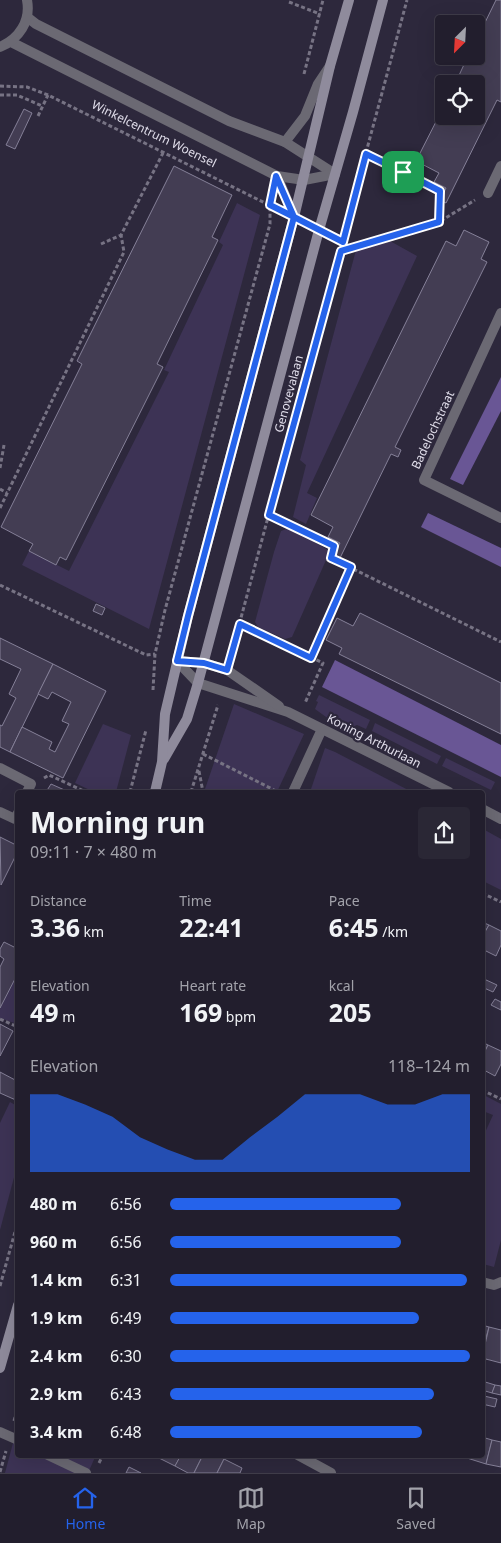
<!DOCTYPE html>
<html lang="en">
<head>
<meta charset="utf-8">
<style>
	body { margin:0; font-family:"Noto Sans",sans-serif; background:#2a2735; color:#f1f3f6; height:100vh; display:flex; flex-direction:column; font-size:19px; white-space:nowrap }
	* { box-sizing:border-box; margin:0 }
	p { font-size:16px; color:#a2a2aa }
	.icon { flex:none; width:28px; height:28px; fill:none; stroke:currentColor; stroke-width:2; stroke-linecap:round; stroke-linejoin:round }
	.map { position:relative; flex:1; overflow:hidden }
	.drawer { position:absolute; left:15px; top:790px; width:470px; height:668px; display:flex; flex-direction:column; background:#221e2d; border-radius:5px; box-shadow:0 5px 20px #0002,0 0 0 1px #3f3c49 }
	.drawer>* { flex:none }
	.needle { width:32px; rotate:204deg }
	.buttons { position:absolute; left:435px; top:15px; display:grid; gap:10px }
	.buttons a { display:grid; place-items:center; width:50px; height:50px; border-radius:5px; background:#221e2d; box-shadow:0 5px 20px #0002,0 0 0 1px #3f3c49; font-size:25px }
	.pin { position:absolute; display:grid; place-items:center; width:42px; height:42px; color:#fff; margin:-21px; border-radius:10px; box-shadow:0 2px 8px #0006 }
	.round { display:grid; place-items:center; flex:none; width:52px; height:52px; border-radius:5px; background:#2a2735 }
	.overview { display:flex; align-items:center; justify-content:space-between; height:85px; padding:0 15px }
	h1 { font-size:28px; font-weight:700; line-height:38px }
	.stats { display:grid; grid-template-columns:repeat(3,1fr); gap:8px; height:85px; padding:5px 15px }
	.stats div { display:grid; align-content:center }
	.stats b { font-size:25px; font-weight:700 }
	.stats small { font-size:14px; font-weight:400 }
	.stats p { font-size:14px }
	.chart { height:140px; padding:10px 15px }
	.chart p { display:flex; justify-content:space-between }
	.chart svg { width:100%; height:90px; margin-top:5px; fill:#2563eb; opacity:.7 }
	ul { padding:0 15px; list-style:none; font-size:16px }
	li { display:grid; grid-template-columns:80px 60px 1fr; align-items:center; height:38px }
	li i { height:12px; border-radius:6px; background:#2563eb }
	.tabs { display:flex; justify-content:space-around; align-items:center; height:70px; border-top:1px solid #3f3c49; background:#221e2d; font-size:14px; color:#a2a2aa }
	.tabs a { display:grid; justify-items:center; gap:2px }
	.tabs .selected { color:#2563eb }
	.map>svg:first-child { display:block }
	.green { fill:#3d3355 }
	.forest { fill:#695695 }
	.building { fill:#433d53; stroke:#858098 }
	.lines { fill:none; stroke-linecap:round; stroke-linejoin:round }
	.path { stroke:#777384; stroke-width:3; stroke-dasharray:4 2.5; stroke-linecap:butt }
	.service { stroke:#6b6973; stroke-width:10 }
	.minor { stroke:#6b6973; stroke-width:10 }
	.tertiary { stroke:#6b6973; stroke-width:10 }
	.secondary { stroke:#8f8b9c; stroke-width:10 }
	.route-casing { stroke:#fff; stroke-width:10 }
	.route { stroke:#2563eb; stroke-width:6 }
	.labels { text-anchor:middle; stroke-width:4.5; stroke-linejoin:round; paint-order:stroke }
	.street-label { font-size:12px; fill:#e1deeb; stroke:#2d283c }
</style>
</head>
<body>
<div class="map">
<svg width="501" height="1473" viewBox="0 0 501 1473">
	<rect width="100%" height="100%" fill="#2d283c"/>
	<g class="green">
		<path d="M237,203l23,12 -111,414 -127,-64 7,-14 40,20 100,-199 -5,-2 59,-125 -4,-3z"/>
		<path d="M390,241l27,15 -110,237 10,5 -11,26 -13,-7 13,-52 -6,-5 56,-210z"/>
		<path d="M289,528l41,23 -38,86 -7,2 -27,-12 -3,-5 19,-70 7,-21z"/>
		<path d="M319,695l51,25 -4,9 -9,-4 -13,5 -29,-21 3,-7 -2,-1z"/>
		<path d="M234,704l70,30 -27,58h-73z"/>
		<path d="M375,723l66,33 -4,8 -65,-33z"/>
		<path d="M103,724l28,11 -15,57h-22l-19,-9z"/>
		<path d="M325,748l10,4 77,40h-102z"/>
		<path d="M446,758l49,24 -4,8 -49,-24z"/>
		<path d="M483,829l18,10v51l-18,-9z"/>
		<path d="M17,967v57l-17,-6v-19z"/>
		<path d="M482,1094l19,10v136l-7,27 -11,-3v-127l10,-22 -10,-4z"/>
		<path d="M10,1102l7,4v60l-17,64v-107z"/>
		<path d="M17,1428l1,27h78l-8,18h-83z"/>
	</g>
	<g class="forest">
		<path d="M501,377v34l-38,74 -13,-6z"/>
		<path d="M428,513l73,35v19l-80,-40z"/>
		<path d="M335,660l166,85v32l-179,-90z"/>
	</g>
	<g class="building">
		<path d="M496,0h5v102l-4,-2 -51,103 -6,-3 6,-12 -12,-6 5,-9 -23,-12 28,-55v10h32v-32h-21l13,-28h8v-15z"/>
		<path d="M24,109l8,4 -17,36 -9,-4z"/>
		<path d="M174,166l58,29 -20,42 6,3 -61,124 6,3 -97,193 -6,-3 -4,8 -27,-14 4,-7 -32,-17 81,-163 -5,-3z"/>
		<path d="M464,230l25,12 -8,17 6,3 -92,185 6,3 -3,7 -7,-3 -51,104 -6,-3 6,-12 -12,-6 5,-10 -22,-12 135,-274 10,5z"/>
		<path d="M96,604l9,4 -3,7 -9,-4z"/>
		<path d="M360,613l141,70v51l-162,-80 3,-6 -16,-8 11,-22 16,8z"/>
		<path d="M0,638l53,26 -43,88 -10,-5v-22l2,1 14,-28 -7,-4 12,-25 -21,-10z"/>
		<path d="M53,664l53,27 -43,87 -53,-26 12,-25 30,15 -3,7 6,3 14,-28 -7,-3 9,-19 -19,-10 -4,7 -10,-5z"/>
		<path d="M51,784l18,8h-23z"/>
		<path d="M0,837l18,9v5l-17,34z"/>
		<path d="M482,922l7,3 -7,12z"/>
		<path d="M489,925l12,6v14l-5,11 -14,-7v-12z"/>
		<path d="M4,942l14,7v24l-18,35v-41l4,-8 -4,-3v-7z"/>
		<path d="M484,979l13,6 -4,7 -11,-5z"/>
		<path d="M495,999l6,3v8l-10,-5z"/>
		<path d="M0,1024l13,7 -13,25z"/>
		<path d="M482,1042l6,3 -6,12z"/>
		<path d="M488,1045l13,6v13l-6,12 -13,-7v-12z"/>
		<path d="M0,1072l17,9 1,-2v22l-18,-8z"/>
		<path d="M482,1325l7,2 -7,26z"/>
		<path d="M489,1327l12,3v33l-19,-5z"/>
		<path d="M482,1381l13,4 -3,8 -10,-3z"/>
		<path d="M495,1385l6,1v9l-9,-2z"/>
		<path d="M484,1396l13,3 -2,8 -13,-3z"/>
		<path d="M482,1437l10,3 -6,24 -19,-6 -1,1 2,-4h14z"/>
		<path d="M492,1440l9,2v25l-15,-3z"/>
		<path d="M158,1455h23l-6,11 -18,-9z"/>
		<path d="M181,1455h22l-9,18h-6l-13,-7z"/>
		<path d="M203,1455h10l11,4 -7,14h-23z"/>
		<path d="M224,1459l18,9 -2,5h-23z"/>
		<path d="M129,1467l12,6h-15z"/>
	</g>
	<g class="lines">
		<g class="path">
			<path d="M289,2l31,12"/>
			<path d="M304,74l19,-74"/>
			<path d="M0,86l27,1 21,8 223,111"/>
			<path d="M0,95h17l25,11"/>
			<path d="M38,116l10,-21"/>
			<path d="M366,154l74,37 -1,31"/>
			<path d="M332,237l11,5"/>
			<path d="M101,244l20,-9 42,-82"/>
			<path d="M341,250l98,-28 36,-22"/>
			<path d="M0,468l4,-23"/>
			<path d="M0,489l7,4"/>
			<path d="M0,508l124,-256 -3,-17"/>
			<path d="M269,515l66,31 -4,12 170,84"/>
			<path d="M0,585l146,70 9,-1"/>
			<path d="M240,624l83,39 -18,40"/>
			<path d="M231,655l176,-655"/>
			<path d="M311,658l40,-91"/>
			<path d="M153,690l2,-36 10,-44 105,-386v-20"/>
			<path d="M203,754l75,38"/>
			<path d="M199,771l4,21"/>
			<path d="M44,778l5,-3 37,17"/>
			<path d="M130,792l16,-62"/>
			<path d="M191,792l27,-87"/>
			<path d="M482,893l19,9"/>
			<path d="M0,1019l18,8"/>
			<path d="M482,1090l19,9"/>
			<path d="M0,1286l18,-65"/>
			<path d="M14,1421l4,-14"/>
			<path d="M99,1463l4,-8"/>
			<path d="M0,1472l6,-21"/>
		</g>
		<g class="service">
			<path d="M0,1432l18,8"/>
			<path d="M48,1455l38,18"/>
		</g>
		<g class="minor">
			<path d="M27,17l9,7 193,97 56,21 50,32"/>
			<path d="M11,42l266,134 27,4 31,-6"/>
			<path d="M0,47c19,-8 31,-26 27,-47"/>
			<path d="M285,142l20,-26 13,-32 12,-18"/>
			<path d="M277,176l17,41"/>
			<path d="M488,193l13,-27"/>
			<path d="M501,313l-77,167 77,38"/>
			<path d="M0,768l31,16 -4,8"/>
			<path d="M293,792l29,-63"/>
			<path d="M0,812l15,7 3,-6"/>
			<path d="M482,1282l12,3 7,-3"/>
			<path d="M298,1455l33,18"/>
		</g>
		<g class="tertiary">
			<path d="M177,661l21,22 90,29 161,80"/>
			<path d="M177,661l27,2 23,7 52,36"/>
			<path d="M482,809l19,10"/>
		</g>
		<g class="secondary">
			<path d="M164,759l23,-40 11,-36 121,-453 34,-118 30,-112"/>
			<path d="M155,792l7,-30 3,-48 23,-98 106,-399 36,-151 19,-66"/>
			<path d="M0,1368l18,-63"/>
		</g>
	</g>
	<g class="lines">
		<g class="route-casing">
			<path id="route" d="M403,172l-37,-18 -23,88 -49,-25 -18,-41 -6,29 24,12 -106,399 -11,45 27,2 23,7 13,-46 71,34 40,-91 -20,-9 3,-12 -65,-31 72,-264 98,-29 1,-31 -37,-19"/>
		</g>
		<use href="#route" class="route"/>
	</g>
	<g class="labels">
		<g class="street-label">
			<text transform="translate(154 134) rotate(26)" y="4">Winkelcentrum Woensel</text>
			<text transform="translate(289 394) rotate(-75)" y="4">Genovevalaan</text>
			<text transform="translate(433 430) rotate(-65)" y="4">Badelochstraat</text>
			<text transform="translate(374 741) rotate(27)" y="4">Koning Arthurlaan</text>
		</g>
	</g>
</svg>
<div class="buttons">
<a><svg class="needle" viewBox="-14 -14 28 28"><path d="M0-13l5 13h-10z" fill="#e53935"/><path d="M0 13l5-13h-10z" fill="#a2a2aa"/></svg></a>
<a><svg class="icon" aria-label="locate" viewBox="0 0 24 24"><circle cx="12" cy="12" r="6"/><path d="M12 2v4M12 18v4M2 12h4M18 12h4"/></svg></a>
</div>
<div class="pin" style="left:403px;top:172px;background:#1e9e55"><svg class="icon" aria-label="arrive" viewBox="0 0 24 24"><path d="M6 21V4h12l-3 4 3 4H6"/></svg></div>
<section class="drawer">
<div class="overview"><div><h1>Morning run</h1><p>09:11 · 7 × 480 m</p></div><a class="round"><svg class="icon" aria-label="share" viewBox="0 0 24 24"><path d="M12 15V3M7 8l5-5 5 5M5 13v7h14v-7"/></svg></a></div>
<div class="stats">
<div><p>Distance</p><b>3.36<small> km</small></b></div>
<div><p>Time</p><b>22:41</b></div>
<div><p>Pace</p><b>6:45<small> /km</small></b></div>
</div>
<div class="stats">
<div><p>Elevation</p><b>49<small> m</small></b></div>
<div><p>Heart rate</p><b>169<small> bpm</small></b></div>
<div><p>kcal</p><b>205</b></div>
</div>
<div class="chart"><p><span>Elevation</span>118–124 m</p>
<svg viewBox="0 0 160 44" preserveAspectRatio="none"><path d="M0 44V6L10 6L20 11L30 17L40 27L50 33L60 38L70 38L80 27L90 17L100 6L110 6L120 6L130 11L140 11L150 6L160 6V44z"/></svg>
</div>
<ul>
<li><b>480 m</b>6:56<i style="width:77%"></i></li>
<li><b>960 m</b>6:56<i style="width:77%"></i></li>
<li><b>1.4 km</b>6:31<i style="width:99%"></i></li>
<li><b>1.9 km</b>6:49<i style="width:83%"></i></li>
<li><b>2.4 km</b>6:30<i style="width:100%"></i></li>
<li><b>2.9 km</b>6:43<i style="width:88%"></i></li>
<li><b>3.4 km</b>6:48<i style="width:84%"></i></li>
</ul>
</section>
</div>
<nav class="tabs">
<a class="selected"><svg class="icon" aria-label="home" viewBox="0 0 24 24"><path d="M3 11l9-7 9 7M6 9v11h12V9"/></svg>Home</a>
<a><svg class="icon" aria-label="map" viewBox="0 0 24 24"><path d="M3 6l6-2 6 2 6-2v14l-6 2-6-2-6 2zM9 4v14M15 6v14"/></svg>Map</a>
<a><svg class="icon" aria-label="saved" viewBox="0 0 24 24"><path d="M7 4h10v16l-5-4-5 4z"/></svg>Saved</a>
</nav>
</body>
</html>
